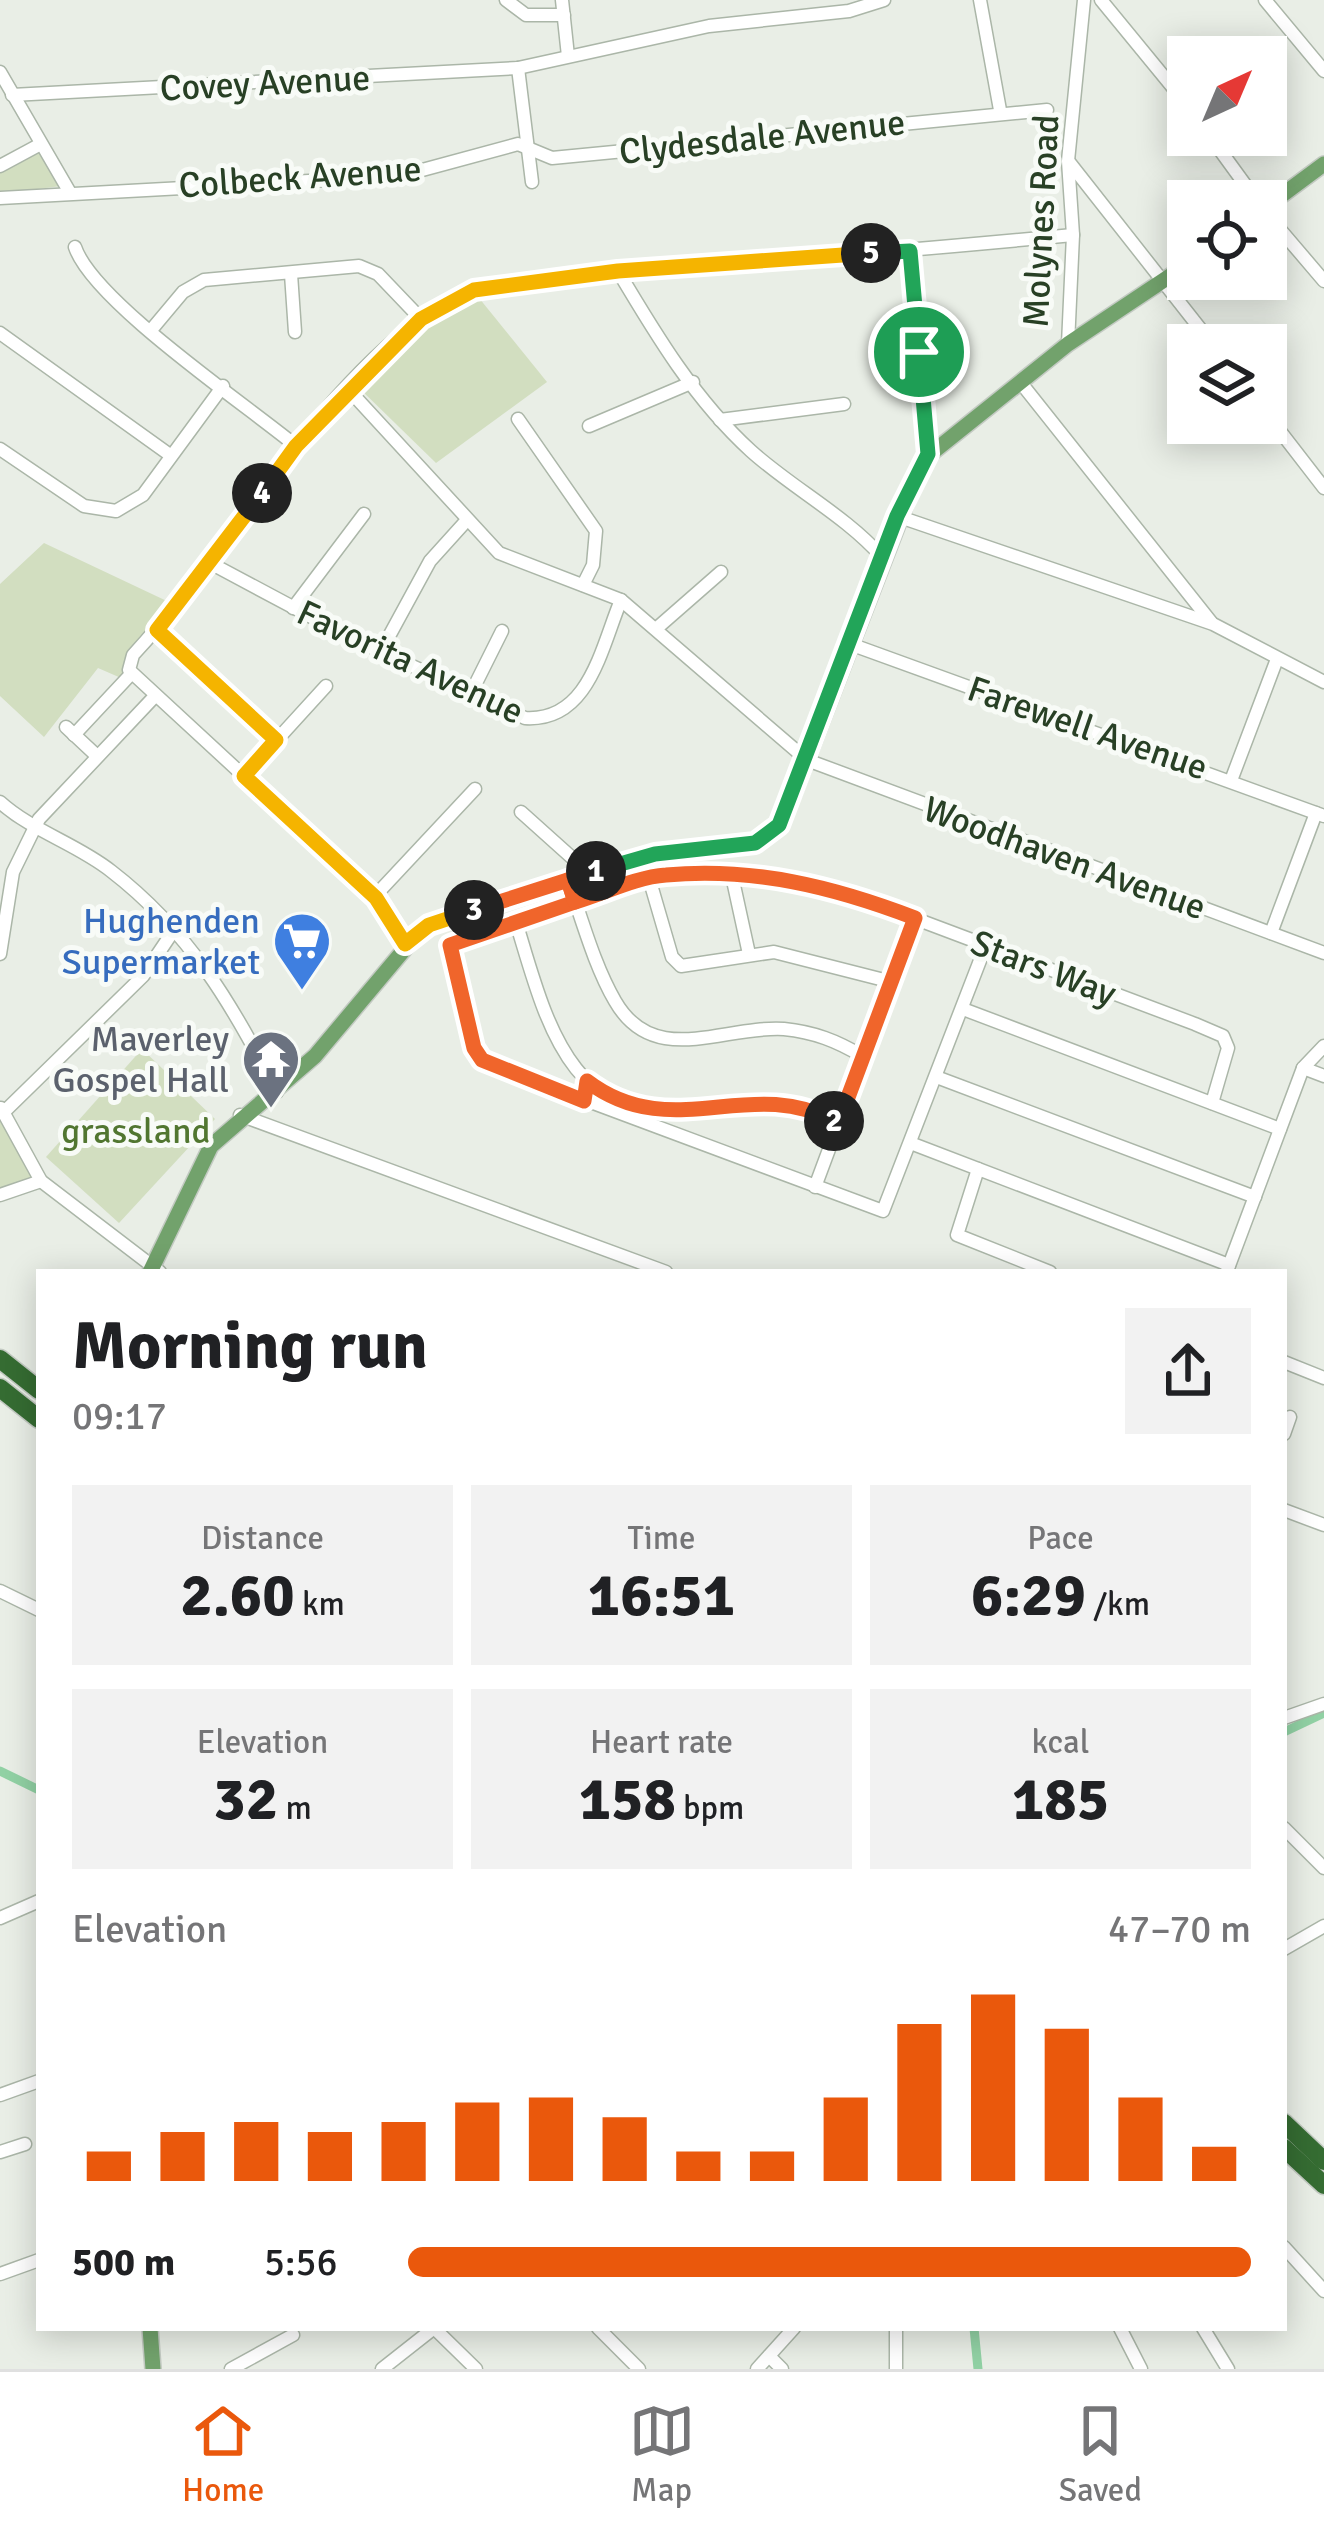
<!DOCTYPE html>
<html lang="en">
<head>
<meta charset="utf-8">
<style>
	body { margin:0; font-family:Signika,sans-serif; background:#f2f2f2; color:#202124; height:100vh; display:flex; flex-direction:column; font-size:45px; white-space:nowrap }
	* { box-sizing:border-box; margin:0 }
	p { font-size:39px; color:#757577 }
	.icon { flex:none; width:66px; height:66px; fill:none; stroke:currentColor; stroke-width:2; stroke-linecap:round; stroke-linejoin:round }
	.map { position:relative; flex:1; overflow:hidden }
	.panel { position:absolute; left:36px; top:1269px; width:1251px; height:1062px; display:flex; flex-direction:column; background:#fff; border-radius:0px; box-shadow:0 6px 30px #0003 }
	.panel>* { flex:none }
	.needle { width:78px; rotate:44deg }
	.buttons { position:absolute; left:1167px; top:36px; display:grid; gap:24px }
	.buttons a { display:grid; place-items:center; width:120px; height:120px; border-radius:0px; background:#fff; box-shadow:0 6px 30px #0003; font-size:60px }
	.pin { position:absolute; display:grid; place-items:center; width:102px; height:102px; color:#fff; margin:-51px; border:6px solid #fff; border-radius:50%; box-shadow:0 3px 12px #0007 }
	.km { position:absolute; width:60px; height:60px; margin:-30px; border-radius:50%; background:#222; color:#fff; font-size:33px; line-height:60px; text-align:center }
	.round { display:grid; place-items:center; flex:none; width:126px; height:126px; border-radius:0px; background:#f2f2f2 }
	.overview { display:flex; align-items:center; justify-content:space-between; height:204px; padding:0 36px }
	h1 { font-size:66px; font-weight:800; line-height:90px }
	.figures { display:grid; grid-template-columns:repeat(3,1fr); gap:18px; height:204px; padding:12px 36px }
	.figures div { display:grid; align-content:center; border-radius:0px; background:#f2f2f2; text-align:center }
	.figures b { font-size:60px; font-weight:800 }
	.figures small { font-size:33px; font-weight:400 }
	.figures p { font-size:33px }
	.chart { height:336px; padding:24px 36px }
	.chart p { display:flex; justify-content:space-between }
	.chart svg { width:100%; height:216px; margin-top:12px; stroke:#ea580c; stroke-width:6 }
	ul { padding:0 36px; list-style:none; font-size:39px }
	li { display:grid; grid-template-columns:192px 144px 1fr; align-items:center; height:90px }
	li i { height:30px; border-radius:15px; background:#ea580c }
	.dock { display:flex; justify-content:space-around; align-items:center; height:168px; border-top:3px solid #e0e0e0; background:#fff; font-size:33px; color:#757577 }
	.dock a { display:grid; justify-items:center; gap:6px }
	.dock .active { color:#ea580c }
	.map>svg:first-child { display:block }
	.green { fill:#d2dec0 }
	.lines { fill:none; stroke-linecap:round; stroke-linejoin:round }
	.canal { stroke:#91d1a4; stroke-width:9 }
	.minor-casing { stroke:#abb6a8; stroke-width:15 }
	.major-casing { stroke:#c3cac2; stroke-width:18 }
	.highway-casing { stroke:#c3cac2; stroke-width:21 }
	.minor { stroke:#fff; stroke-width:12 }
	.major { stroke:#72a26c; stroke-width:15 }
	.highway { stroke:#356c32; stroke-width:18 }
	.split-1-casing { stroke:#fff; stroke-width:24 }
	.split-2-casing { stroke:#fff; stroke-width:24 }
	.split-3-casing { stroke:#fff; stroke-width:24 }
	.split-4-casing { stroke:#fff; stroke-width:24 }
	.split-5-casing { stroke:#fff; stroke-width:24 }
	.split-6-casing { stroke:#fff; stroke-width:24 }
	.split-1 { stroke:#22a559; stroke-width:15 }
	.split-2 { stroke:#f0652b; stroke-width:15 }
	.split-3 { stroke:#f0652b; stroke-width:15 }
	.split-4 { stroke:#f5b400; stroke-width:15 }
	.split-5 { stroke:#f5b400; stroke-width:15 }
	.split-6 { stroke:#22a559; stroke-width:15 }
	.labels { text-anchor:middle; stroke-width:10; stroke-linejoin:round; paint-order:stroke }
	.street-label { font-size:36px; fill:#284025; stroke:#f8fbf7 }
	.shop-label { font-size:36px; fill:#366cbe; stroke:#f8fbf7; text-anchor:end }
	.worship-label { font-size:36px; fill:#5b616d; stroke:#f8fbf7; text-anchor:end }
	.park-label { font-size:36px; fill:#517630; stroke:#f8fbf7 }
</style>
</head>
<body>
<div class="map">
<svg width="1324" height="2369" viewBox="0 0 1324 2369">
	<rect width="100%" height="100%" fill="#e9eee6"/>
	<g class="green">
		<path d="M37,150l24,36 -61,8v-25z"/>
		<path d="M475,293l72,89 -111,81 -78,-76 64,-65z"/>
		<path d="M44,543l127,60 -46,56 -4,19 -23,-10 -54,69 -44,-41v-112z"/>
		<path d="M142,1049l73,70 -96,104 -73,-66z"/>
		<path d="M0,1107l41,74 -41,14z"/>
	</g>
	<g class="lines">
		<g class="canal">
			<path d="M1284,1732l40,-19"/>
			<path d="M0,1771l39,19"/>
			<path d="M974,2328l4,41"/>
		</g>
		<g class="minor-casing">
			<g id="minor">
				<path d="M506,0l20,15h38"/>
				<path d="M562,0l6,56"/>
				<path d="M980,0l20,110"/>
				<path d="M1101,0l87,106"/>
				<path d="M1265,0l59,71"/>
				<path d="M518,68l14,114"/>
				<path d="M0,72l69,119"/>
				<path d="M12,95l506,-27 191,-42 140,-15 35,-11"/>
				<path d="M1209,135l48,66"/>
				<path d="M1069,162l144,183"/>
				<path d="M0,166l39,-21"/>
				<path d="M0,198l400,-22 118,-32 34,14 495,-48"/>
				<path d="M1266,213l58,68"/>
				<path d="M75,247c18,54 170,157 221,199"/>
				<path d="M910,251l18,203"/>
				<path d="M618,271c38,64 77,129 133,180 41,37 95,65 131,106"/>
				<path d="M291,274l4,58"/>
				<path d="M152,329l31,-37 21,-12 155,-14 19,8 43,45"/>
				<path d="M0,333l170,122"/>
				<path d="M1068,344l5,-109 -5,-74 16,-161"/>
				<path d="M1021,383l190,239"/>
				<path d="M348,389l151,164 122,47 186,160 517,193"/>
				<path d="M1266,413l58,75"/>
				<path d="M518,419l78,112 -3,34 -10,20"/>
				<path d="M720,420l124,-16"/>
				<path d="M589,426l104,-44"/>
				<path d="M0,449l84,57 32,5 27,-16 80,-109"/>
				<path d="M897,516l316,108 111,58"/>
				<path d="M212,564l137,73 176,81c64,4 76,-70 96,-118"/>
				<path d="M293,608l71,-94"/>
				<path d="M657,628l64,-56"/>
				<path d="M157,630l119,110"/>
				<path d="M850,644l474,172"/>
				<path d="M381,651l49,-90 37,-41"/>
				<path d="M471,693l31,-62"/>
				<path d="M66,727l31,29"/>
				<path d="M74,735l57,-61"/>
				<path d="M244,776l82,-90"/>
				<path d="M1232,778l45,-119"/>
				<path d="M0,802c32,29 77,42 111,69 78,60 122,134 166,221"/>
				<path d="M521,812l68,61"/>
				<path d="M732,876l17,78"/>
				<path d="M649,878l23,79 9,9 93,-14 118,30"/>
				<path d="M568,880c14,39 26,85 47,121 39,68 109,24 169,28 30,3 53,12 78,27"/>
				<path d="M374,897l101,-108"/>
				<path d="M516,922c30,98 53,210 187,189 53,-8 86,-15 134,13"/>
				<path d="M1271,933l45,-120"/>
				<path d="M405,944l-29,-46 -247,-228 4,-15c100,-108 171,-250 291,-339 71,-52 300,-52 394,-59 85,-6 170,-14 255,-22"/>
				<path d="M986,945l-103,266 -397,-148 -12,-14 -25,-95 1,-9 11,-7c64,-18 128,-48 194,-61 52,-11 140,1 192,16l348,131 28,12 5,12 -16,55"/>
				<path d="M0,954l13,-82 26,-53 116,-123"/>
				<path d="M963,1009l317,120"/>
				<path d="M1303,1068l21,8"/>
				<path d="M939,1078l316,119"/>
				<path d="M1,1108l40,73 119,91"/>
				<path d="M4,1112l139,-136 33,-49"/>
				<path d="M240,1115l426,157"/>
				<path d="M913,1144l316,121"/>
				<path d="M978,1169l-21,66 93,37"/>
				<path d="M815,1187l100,-269"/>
				<path d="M0,1195l41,-14"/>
				<path d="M1227,1271l76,-203 21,-22"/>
				<path d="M1284,1362l40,16"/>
				<path d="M1284,1434l6,-17"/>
				<path d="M1284,1510l40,15"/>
				<path d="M0,1591l39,19"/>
				<path d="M1284,1718l40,-14"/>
				<path d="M1284,1828l40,40"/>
				<path d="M0,1918l39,-17"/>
				<path d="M1284,1949l40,-23"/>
				<path d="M0,2095l39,-14"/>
				<path d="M0,2152l25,-8"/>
				<path d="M1284,2247l40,44"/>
				<path d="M0,2274l39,-14"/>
				<path d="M434,2328l42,41"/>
				<path d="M598,2328l41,41"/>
				<path d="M896,2328v41"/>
				<path d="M1120,2328l21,41"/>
				<path d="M1203,2328l25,41"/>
				<path d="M769,2356l13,13"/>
				<path d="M231,2369l62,-34"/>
				<path d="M382,2369l52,-41"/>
				<path d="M757,2369l37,-41"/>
			</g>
		</g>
		<g class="major-casing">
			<g id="major">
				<path d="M1266,207l58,-43"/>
				<path d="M150,1272l61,-126 104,-90 104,-124 22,-12 214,-66 100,-11 24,-18 15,-32 129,-333 145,-116 120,-80"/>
				<path d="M150,2328l3,41"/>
			</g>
		</g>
		<g class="highway-casing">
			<g id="highway">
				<path d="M0,1359l39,31"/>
				<path d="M0,1388l39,31"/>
				<path d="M1284,2123l40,38"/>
				<path d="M1284,2148l40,37"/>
			</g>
		</g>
		<use href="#minor" class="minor"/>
		<use href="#major" class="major"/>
		<use href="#highway" class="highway"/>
	</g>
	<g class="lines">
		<g class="split-1-casing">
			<path id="split-1" d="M596,871l59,-17 100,-11 24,-18 118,-309 31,-62 -9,-102"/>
		</g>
		<g class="split-2-casing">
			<path id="split-2" d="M596,871l-28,9 7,22 -125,43 24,103 8,12 102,41 3,-20c84,64 162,-6 247,40"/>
		</g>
		<g class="split-3-casing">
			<path id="split-3" d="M474,910l94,-30 7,22c30,-9 61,-25 91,-27 88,-8 168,12 249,43l-77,206 -4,-3"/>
		</g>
		<g class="split-4-casing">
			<path id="split-4" d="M262,493l-105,137 119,110 -32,36 132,122 29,46 24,-19 45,-15"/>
		</g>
		<g class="split-5-casing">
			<path id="split-5" d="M262,493l34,-47 125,-127 53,-29 144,-19 253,-18"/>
		</g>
		<g class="split-6-casing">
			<path id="split-6" d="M871,253l39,-2 9,101"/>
		</g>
		<use href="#split-1" class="split-1"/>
		<use href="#split-2" class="split-2"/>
		<use href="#split-3" class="split-3"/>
		<use href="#split-4" class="split-4"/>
		<use href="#split-5" class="split-5"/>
		<use href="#split-6" class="split-6"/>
	</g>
	<defs>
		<g id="supermarket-pin" transform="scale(3)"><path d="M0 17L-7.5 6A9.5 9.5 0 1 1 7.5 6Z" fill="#3f7fe0" stroke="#f8fbf7"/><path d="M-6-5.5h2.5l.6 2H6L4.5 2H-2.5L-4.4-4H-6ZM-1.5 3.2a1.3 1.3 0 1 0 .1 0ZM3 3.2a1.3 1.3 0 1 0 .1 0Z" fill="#fff"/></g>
		<g id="temple-pin" transform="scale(3)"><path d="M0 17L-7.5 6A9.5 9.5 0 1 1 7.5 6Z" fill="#6b7280" stroke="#f8fbf7"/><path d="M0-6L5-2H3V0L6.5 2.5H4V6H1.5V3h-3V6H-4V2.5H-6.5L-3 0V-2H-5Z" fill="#fff"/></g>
	</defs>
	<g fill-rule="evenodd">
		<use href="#supermarket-pin" x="302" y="941"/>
		<use href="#temple-pin" x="271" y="1059"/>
	</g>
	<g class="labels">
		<g class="street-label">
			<text transform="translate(265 82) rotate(-3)" y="13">Covey Avenue</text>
			<text transform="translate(762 136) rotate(-6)" y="13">Clydesdale Avenue</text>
			<text transform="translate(300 176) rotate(-4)" y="13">Colbeck Avenue</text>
			<text transform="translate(1040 221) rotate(-87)" y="13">Molynes Road</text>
			<text transform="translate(411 661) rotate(25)" y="13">Favorita Avenue</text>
			<text transform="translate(1088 727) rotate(19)" y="13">Farewell Avenue</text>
			<text transform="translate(1065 857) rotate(20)" y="13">Woodhaven Avenue</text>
			<text transform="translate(1044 967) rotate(21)" y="13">Stars Way</text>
		</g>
		<g class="shop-label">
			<text x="260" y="933">Hughenden<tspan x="260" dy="41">Supermarket</tspan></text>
		</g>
		<g class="worship-label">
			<text x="229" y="1051">Maverley<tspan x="229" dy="41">Gospel Hall</tspan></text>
		</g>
		<g class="park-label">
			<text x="136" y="1143">grassland</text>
		</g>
	</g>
</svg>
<div class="buttons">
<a><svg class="needle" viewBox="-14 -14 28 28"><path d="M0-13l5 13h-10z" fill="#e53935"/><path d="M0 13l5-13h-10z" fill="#757577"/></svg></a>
<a><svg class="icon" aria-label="locate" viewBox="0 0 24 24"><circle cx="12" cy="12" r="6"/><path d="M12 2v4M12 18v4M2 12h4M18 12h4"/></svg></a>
<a><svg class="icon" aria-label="layers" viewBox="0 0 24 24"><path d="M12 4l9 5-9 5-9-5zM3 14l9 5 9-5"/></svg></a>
</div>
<div class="pin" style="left:919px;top:352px;background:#1e9e55"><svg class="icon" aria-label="arrive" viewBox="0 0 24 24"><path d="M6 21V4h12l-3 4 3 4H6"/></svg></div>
<b class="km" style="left:596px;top:871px">1</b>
<b class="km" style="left:834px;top:1121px">2</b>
<b class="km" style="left:474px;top:910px">3</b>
<b class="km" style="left:262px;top:493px">4</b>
<b class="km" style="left:871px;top:253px">5</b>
<section class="panel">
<div class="overview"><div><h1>Morning run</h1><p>09:17</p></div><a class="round"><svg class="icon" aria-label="share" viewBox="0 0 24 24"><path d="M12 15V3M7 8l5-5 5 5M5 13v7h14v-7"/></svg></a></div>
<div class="figures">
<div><p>Distance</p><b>2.60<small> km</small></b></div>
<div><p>Time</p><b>16:51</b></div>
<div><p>Pace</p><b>6:29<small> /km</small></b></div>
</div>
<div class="figures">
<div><p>Elevation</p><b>32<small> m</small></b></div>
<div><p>Heart rate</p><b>158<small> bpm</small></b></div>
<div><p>kcal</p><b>185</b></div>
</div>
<div class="chart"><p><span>Elevation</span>47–70 m</p>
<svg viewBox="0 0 160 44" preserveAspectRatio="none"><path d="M5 44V38M15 44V34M25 44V32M35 44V34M45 44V32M55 44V28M65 44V27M75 44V31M85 44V38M95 44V38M105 44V27M115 44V12M125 44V6M135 44V13M145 44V27M155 44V37"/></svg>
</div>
<ul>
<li><b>500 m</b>5:56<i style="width:100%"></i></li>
</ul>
</section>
</div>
<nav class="dock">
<a class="active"><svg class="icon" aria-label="home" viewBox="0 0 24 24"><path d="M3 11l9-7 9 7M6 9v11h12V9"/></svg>Home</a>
<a><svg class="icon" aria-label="map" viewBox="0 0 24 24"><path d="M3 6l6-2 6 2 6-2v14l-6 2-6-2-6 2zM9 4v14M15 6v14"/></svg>Map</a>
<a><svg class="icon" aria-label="saved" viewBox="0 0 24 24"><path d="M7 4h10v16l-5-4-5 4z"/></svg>Saved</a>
</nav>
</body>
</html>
